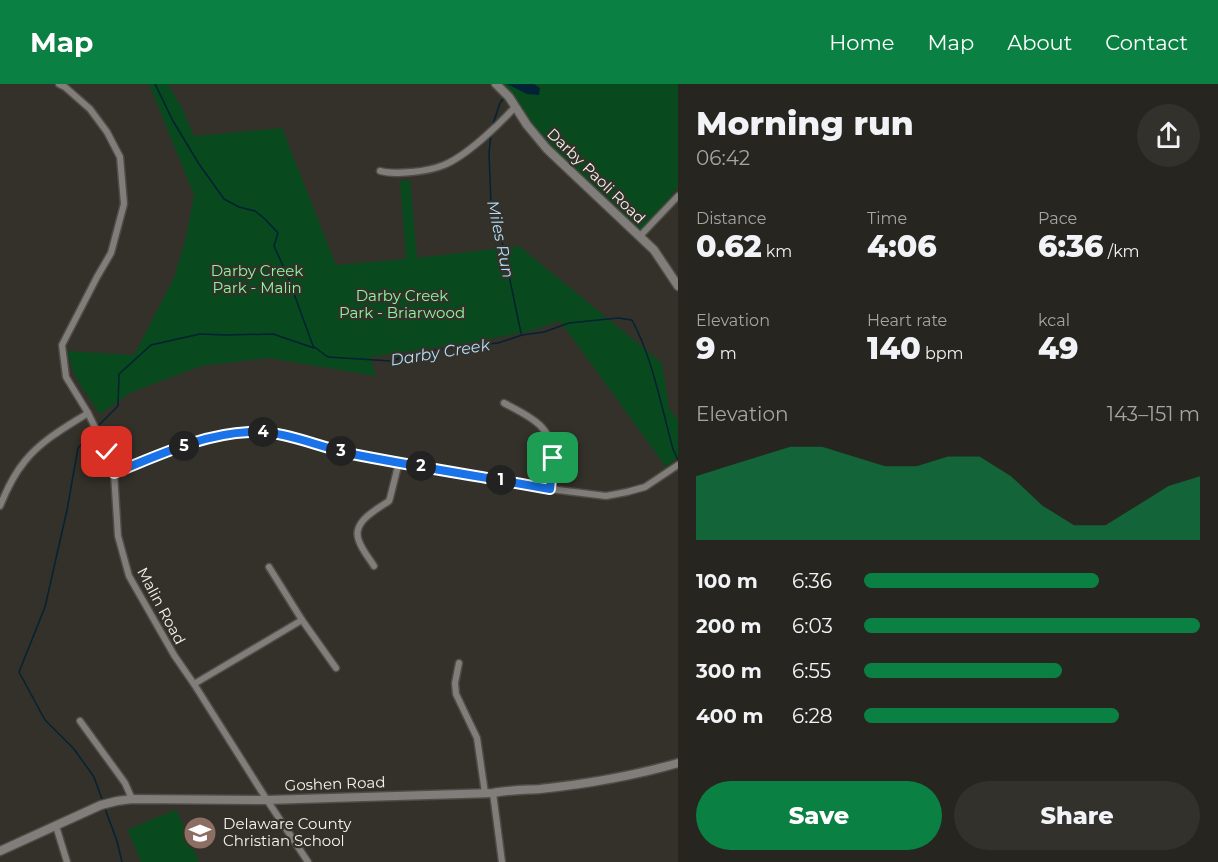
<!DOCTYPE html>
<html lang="en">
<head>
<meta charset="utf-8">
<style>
	body { margin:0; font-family:Montserrat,sans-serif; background:#32312c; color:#f1f3f6; height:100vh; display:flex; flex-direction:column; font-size:22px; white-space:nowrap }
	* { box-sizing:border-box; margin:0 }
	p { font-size:20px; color:#a4a5a4 }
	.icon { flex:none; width:33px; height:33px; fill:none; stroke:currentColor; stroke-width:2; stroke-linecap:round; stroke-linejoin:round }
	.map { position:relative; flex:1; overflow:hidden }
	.details { display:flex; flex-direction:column; background:#26251f; width:540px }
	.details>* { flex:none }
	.pin { position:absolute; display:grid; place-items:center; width:51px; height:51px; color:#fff; margin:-26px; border-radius:12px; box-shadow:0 3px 9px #0006 }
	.km { position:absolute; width:30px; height:30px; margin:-15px; border-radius:50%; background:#222; color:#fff; font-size:16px; line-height:30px; text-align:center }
	.round { display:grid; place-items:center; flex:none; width:63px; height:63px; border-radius:32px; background:#32312c }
	.headline { display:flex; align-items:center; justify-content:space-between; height:102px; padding:0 18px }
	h1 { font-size:33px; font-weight:800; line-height:45px }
	.stats { display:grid; grid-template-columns:repeat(3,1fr); gap:9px; height:102px; padding:6px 18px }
	.stats div { display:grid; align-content:center }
	.stats b { font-size:30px; font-weight:800 }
	.stats small { font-size:16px; font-weight:400 }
	.stats p { font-size:16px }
	.chart { height:168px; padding:12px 18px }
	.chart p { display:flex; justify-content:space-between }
	.chart svg { width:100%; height:108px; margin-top:6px; fill:#0b8043; opacity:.7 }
	.button { display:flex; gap:12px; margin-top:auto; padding:12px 18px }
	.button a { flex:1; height:69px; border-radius:36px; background:#0b8043; color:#fff; font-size:24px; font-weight:800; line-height:69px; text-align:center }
	.button a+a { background:#32312c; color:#f1f3f6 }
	ul { padding:0 18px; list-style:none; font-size:20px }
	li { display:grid; grid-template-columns:96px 72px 1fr; align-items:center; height:45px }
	li i { height:15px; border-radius:8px; background:#0b8043 }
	header { display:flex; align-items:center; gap:36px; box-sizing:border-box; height:84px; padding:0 30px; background:#0b8043; color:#fff }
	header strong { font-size:28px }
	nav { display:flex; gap:33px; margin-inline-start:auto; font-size:21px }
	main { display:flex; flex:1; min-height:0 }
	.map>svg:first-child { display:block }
	.green { fill:#09491e }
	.water { fill:#032234 }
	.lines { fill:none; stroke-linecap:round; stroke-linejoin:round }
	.stream { stroke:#032234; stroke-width:1.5 }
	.minor-casing { stroke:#4e4c45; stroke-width:9 }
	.tertiary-casing { stroke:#4e4c45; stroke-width:11 }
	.minor { stroke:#817d7a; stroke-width:6 }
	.tertiary { stroke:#817d7a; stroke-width:8 }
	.route-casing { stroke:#fff; stroke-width:12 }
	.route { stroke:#1a73e8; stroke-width:8 }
	.labels { text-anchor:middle; stroke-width:4.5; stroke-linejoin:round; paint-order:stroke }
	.street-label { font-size:15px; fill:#f5f4ef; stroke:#333129 }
	.park-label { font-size:15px; fill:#8bf7a1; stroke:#333129 }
	.poi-label { font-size:15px; fill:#f5f4ef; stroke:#333129; text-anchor:start }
	.water-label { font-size:16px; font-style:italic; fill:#b2defc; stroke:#333129 }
</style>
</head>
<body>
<header>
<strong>Map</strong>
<nav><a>Home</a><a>Map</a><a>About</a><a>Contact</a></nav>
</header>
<main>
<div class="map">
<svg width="678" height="778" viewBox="0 0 678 778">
	<rect width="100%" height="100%" fill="#333129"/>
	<g class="green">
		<path d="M149,0h19l14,24 12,28 88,-8 54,137 70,-6 -6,-78 10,-1 7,78 102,-12 143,117 7,45 9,12v37l-12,10 -106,-146 -30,10 -57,11 -103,15 6,19 -108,-18 -67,8 -69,26 -32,22c-14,-21 -29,-38 -32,-63l66,4 40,-77 12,-40 8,-43z"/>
		<path d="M492,0h186v103l-38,49 -79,-73 -46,-56z"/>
		<path d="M175,726l2,1 22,51h-58l-13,-31 1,-2z"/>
	</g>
	<path class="water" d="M507,0h27l6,4 -1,7 -12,-1z"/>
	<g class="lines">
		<g class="stream">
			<path d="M155,0l18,37 26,43 25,35 15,8 16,4 10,8 13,14 -4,13 14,31 25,69 15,11 63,4 26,-9 81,-9 24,-8 22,-3 25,-9 49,-5 14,2c21,39 29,86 41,129l5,11"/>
			<path d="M492,43l8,-24 4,-5"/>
			<path d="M491,50l-2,19 2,51 10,33 20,96"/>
			<path d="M97,343l21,-21 1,-32 32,-29 49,-11 26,1 47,-1 41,14"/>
			<path d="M94,347l-16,17 -11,62 -22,97 -26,65 26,48 29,29 20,28 9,25"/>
			<path d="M104,722l13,35 5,21"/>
		</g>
		<g class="minor-casing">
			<g id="minor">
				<path d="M59,0l6,3 25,22 17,23 13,25 4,47 -13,49 -14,24 -35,68 4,32 22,36 19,39 7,21 4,63 11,40 45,79 20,29 73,116 41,62"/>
				<path d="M380,87c11,3 21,2 32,1 11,-1 22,-3 32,-7 22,-9 55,-40 71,-58"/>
				<path d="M640,152l38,-40"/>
				<path d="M504,319c24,13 48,22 49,53 0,11 -2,22 -3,33"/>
				<path d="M114,389l78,-30 43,-10 15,-1 30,2 70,20 109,19 91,16 56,7 21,-4 18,-5 33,-22"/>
				<path d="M0,422c6,-15 15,-33 25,-45 17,-21 41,-34 63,-48"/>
				<path d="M374,482c-5,-8 -12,-16 -15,-25 -8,-19 17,-31 30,-40l1,-3 9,-36"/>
				<path d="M269,483l33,53 34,48"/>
				<path d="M459,579l-4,20 1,11 21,44 8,55"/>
				<path d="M194,600l108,-64"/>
				<path d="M80,637l45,62 7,16"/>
				<path d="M493,709l9,69"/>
				<path d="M56,742l11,36"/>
			</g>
		</g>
		<g class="tertiary-casing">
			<g id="tertiary">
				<path d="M496,0l13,13 18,28 20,24 107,101 24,36"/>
				<path d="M0,767l101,-46 16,-4 15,-2 135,1 226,-7c16,-3 31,-3 47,-4 46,-5 93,-13 138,-26"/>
			</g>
		</g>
		<use href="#minor" class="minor"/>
		<use href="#tertiary" class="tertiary"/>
	</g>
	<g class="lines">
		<g class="route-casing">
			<path id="route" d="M107,368l5,11 2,10c43,-17 88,-39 135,-41 35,-2 69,15 103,22 66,13 132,23 198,35l3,-31"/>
		</g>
		<use href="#route" class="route"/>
	</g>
	<defs>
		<g id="school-disc" transform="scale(1.725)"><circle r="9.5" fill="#8d6e63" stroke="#333129"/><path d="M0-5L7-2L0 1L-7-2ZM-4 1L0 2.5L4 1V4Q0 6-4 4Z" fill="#fff"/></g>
	</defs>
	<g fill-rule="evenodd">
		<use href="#school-disc" x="200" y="749"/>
	</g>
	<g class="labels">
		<g class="street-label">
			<text transform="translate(596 92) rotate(44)" y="5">Darby Paoli Road</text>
			<text transform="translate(161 522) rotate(62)" y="5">Malin Road</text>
			<text transform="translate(335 700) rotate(-2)" y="5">Goshen Road</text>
		</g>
		<g class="park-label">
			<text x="257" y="192">Darby Creek<tspan x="257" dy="17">Park - Malin</tspan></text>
			<text x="402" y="217">Darby Creek<tspan x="402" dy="17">Park - Briarwood</tspan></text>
		</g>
		<g class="poi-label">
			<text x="223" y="745">Delaware County<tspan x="223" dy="17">Christian School</tspan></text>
		</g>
		<g class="water-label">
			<text transform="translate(501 155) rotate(78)" y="6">Miles Run</text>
			<text transform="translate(440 268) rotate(-9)" y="6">Darby Creek</text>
		</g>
	</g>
</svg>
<div class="pin" style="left:553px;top:374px;background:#1e9e55"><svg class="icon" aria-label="arrive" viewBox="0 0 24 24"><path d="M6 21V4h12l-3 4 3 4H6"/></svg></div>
<div class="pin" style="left:107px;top:368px;background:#d93025"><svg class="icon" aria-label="check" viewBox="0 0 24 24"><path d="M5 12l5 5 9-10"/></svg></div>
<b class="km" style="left:501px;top:396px">1</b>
<b class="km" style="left:421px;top:382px">2</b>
<b class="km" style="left:341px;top:367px">3</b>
<b class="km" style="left:263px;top:348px">4</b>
<b class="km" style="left:184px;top:362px">5</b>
</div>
<section class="details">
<div class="headline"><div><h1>Morning run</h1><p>06:42</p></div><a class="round"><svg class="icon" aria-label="share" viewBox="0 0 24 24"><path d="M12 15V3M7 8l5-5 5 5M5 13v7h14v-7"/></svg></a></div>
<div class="stats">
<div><p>Distance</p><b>0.62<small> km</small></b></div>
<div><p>Time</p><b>4:06</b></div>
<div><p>Pace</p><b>6:36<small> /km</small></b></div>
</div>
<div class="stats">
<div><p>Elevation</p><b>9<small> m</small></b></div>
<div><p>Heart rate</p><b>140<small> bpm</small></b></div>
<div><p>kcal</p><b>49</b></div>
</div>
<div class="chart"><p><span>Elevation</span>143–151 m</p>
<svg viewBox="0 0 160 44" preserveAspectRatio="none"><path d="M0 44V18L10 14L20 10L30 6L40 6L50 10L60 14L70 14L80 10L90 10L100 18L110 30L120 38L130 38L140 30L150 22L160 18V44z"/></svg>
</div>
<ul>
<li><b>100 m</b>6:36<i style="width:70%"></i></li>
<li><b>200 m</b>6:03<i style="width:100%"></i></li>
<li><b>300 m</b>6:55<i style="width:59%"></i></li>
<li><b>400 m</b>6:28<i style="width:76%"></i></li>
</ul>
<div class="button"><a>Save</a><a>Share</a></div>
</section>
</main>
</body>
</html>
